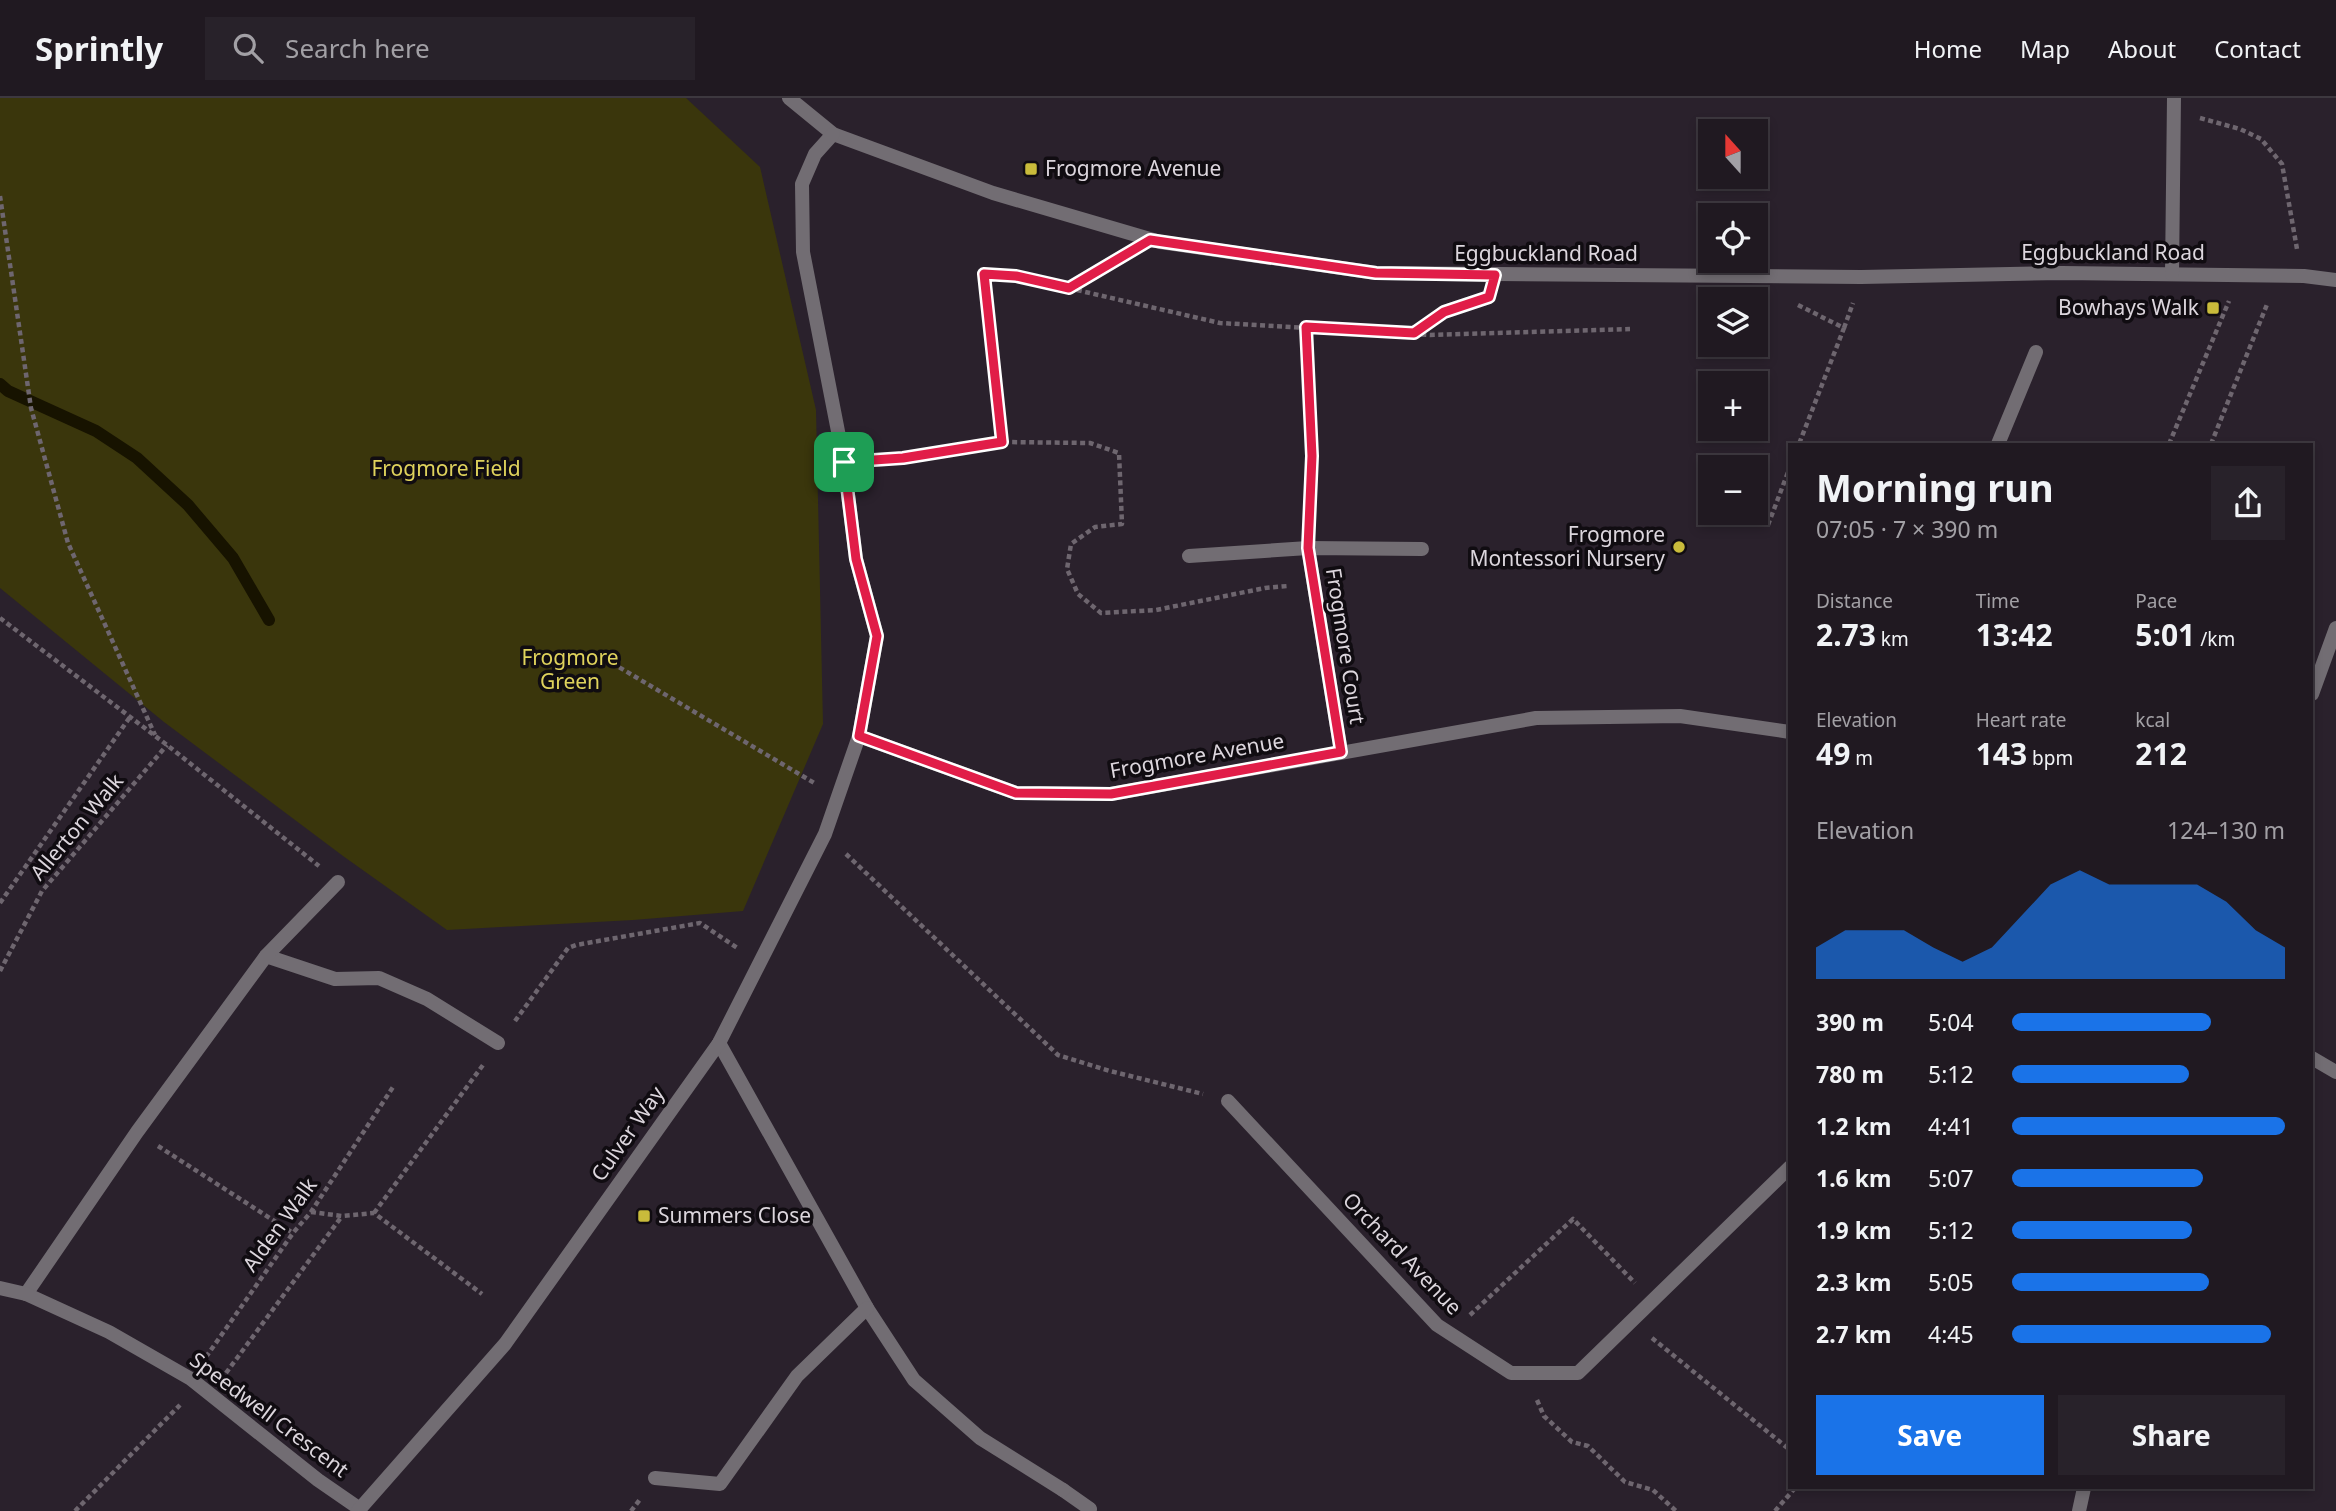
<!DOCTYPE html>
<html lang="en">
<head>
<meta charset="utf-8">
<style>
	body { margin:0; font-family:"Noto Sans",sans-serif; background:#28222a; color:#f1f3f6; height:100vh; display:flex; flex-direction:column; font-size:26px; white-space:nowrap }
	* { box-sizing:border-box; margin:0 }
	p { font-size:23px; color:#a2a0a5 }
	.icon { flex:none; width:38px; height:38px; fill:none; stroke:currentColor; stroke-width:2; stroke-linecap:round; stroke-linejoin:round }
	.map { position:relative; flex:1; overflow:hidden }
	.details { position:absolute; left:1788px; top:345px; width:525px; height:1046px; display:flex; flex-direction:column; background:#201921; border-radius:0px; box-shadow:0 4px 10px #0003,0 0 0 2px #3d383f }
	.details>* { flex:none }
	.needle { width:46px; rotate:339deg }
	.tools { position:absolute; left:1698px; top:21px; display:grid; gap:14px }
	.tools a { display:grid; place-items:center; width:70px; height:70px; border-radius:0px; background:#201921; box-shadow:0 4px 10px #0003,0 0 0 2px #3d383f; font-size:35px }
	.pin { position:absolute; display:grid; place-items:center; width:60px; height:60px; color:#fff; margin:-30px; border-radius:14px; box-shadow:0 4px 10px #0006 }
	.round { display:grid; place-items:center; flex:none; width:74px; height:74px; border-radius:0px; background:#28222a }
	.head { display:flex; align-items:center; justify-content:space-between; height:119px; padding:0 28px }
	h1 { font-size:38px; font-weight:700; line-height:52px }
	.stats { display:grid; grid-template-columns:repeat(3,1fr); gap:10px; height:119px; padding:7px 28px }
	.stats div { display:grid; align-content:center }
	.stats b { font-size:30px; font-weight:700 }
	.stats small { font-size:19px; font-weight:400 }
	.stats p { font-size:19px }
	.chart { height:196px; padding:14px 28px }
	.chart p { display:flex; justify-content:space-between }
	.chart svg { width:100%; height:126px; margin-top:7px; fill:#1a73e8; opacity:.7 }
	.button { display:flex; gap:14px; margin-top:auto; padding:14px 28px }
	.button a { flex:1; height:80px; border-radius:0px; background:#1a73e8; color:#fff; font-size:28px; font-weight:700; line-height:80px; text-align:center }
	.button a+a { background:#28222a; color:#f1f3f6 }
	ul { padding:0 28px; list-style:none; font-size:23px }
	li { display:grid; grid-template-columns:112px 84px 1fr; align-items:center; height:52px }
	li i { height:18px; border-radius:9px; background:#1a73e8 }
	header { display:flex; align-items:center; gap:42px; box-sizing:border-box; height:98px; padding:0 35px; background:#201921; border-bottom:2px solid #3d383f }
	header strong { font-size:33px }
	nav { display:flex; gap:38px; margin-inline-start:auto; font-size:24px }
	.search { width:490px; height:63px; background:#28222a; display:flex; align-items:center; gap:18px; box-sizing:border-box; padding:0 24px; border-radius:0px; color:#a2a0a5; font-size:26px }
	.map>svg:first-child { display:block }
	.green { fill:#3a360c }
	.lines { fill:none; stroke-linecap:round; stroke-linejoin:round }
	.stream { stroke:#171300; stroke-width:12 }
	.path { stroke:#6e666f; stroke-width:4.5; stroke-dasharray:5 3.5; stroke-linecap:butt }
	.lane { stroke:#726d73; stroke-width:14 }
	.street { stroke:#726d73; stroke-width:14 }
	.route-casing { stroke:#fff; stroke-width:14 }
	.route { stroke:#e11d48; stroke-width:9 }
	.poi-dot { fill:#c9bb3b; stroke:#100c11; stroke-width:2.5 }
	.labels { text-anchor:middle; stroke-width:7; stroke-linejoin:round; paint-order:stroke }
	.poi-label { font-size:21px; fill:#dcd6dd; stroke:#100c11; text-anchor:start }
	.street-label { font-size:21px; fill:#dcd6dd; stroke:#100c11 }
	.park-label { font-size:21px; fill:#dfd25c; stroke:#100c11 }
</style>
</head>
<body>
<header>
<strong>Sprintly</strong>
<div class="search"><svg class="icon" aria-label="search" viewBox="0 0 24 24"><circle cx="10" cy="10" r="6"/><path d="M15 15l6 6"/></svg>Search here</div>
<nav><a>Home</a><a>Map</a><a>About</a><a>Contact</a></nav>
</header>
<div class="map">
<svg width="2336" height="1413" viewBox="0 0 2336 1413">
	<rect width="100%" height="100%" fill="#2a212c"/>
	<path class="green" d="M0,0h686l74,69 56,243 7,314 -80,187 -110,9 -186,10 -104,-74 -179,-134 -164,-134z"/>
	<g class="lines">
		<path class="stream" d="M0,286l8,7 88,40 41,27 51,47 45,53 36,62"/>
		<g class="path">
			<path d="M2200,20l40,11 21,10 21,25 15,85"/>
			<path d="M0,98l31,212 37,135 87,192"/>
			<path d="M1069,190l50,-30"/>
			<path d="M1798,207l46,23 -45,116"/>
			<path d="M1306,229l6,129 -3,66"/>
			<path d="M1844,230l9,-25"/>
			<path d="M1415,235l29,-21 27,-9"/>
			<path d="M1002,344l-18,-168 32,2 204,47 210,12 200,-6"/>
			<path d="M2169,346l60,-143"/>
			<path d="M2211,346l57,-142"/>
			<path d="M869,362l34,-2 99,-16 88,1 29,10 3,71 -27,3 -24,17 -4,25 11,25 23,19 55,-3 109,-22 23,-2"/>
			<path d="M1768,427l22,-58"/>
			<path d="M0,520l167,127 152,121"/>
			<path d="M612,565l204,121"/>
			<path d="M846,756l212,201 52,16 93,23"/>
			<path d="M0,805l130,-186"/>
			<path d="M0,873l42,-80 125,-146"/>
			<path d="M515,923l53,-73 8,-3 124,-22 39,26"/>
			<path d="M158,1048l135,87"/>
			<path d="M311,1114l31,4 32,-3 108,81"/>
			<path d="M374,1115l109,-148"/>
			<path d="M1470,1217l103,-96 62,64"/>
			<path d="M1652,1240l138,112"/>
			<path d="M206,1259l87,-124 18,-21 82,-125"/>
			<path d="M226,1275l116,-157"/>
			<path d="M1537,1302l7,16 28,26 16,4 37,36 28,8 23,21"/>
			<path d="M75,1413l105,-106"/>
			<path d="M631,1413l10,-13"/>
			<path d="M1775,1413l20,-23"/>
		</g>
		<g class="lane">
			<path d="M1998,346l38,-92"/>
			<path d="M1308,450l33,204"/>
			<path d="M1189,458l119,-8 114,1"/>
			<path d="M2312,596l24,-66"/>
			<path d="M266,858l69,23 44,-1 48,21 71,44"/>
			<path d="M26,1196l111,-162 129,-176 72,-74"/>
			<path d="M1063,1392l27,19 -1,2"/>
		</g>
		<g class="street">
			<path d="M789,0l44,36 160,59 167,49 216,31 485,4 201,-4 242,3 32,4"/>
			<path d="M2172,176l2,-176"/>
			<path d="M859,638l157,57 95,1 425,-76 144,-2 110,16"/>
			<path d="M719,945l148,265 47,72 66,58 83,52"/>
			<path d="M2312,960l24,14"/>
			<path d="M1228,1003l209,224 74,48h67l212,-206"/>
			<path d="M0,1190l26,6 83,38 82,47 127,101 42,29"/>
			<path d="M655,1380l65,6 77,-108 70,-68"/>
			<path d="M358,1413l147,-167 214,-301 106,-209 34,-98 18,-100 -21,-77 -12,-97 -41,-210 -1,-68 13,-30 18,-20"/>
			<path d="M2079,1413l5,-23"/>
		</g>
	</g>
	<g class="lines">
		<g class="route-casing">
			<path id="route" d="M1150,142l226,33 119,2 -6,22 -45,15 -30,21 -108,-6 6,129 -4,92 33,204 -230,42 -95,-1 -157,-57 18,-100 -21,-77 -12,-97 59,-4 99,-16 -18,-168 32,2 53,12z"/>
		</g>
		<use href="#route" class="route"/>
	</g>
	<g class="poi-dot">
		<rect x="1024" y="64" width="14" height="14" rx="3.5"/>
		<rect x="2206" y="203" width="14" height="14" rx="3.5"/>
		<circle cx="1679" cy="449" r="7"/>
		<rect x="637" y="1111" width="14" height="14" rx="3.5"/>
	</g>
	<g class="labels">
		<g class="poi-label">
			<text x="1045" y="78">Frogmore Avenue</text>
			<text x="2199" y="217" text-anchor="end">Bowhays Walk</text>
			<text x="1665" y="444" text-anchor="end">Frogmore<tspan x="1665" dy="24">Montessori Nursery</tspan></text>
			<text x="658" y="1125">Summers Close</text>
		</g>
		<g class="street-label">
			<text x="2113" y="162">Eggbuckland Road</text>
			<text x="1546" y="163">Eggbuckland Road</text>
			<text transform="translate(1345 548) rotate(81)" y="7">Frogmore Court</text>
			<text transform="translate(1197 658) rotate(-10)" y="7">Frogmore Avenue</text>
			<text transform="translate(77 729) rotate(-50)" y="7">Allerton Walk</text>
			<text transform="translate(628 1036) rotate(-55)" y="7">Culver Way</text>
			<text transform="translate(280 1127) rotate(-54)" y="7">Alden Walk</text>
			<text transform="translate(1402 1156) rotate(46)" y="7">Orchard Avenue</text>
			<text transform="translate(269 1317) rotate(37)" y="7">Speedwell Crescent</text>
		</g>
		<g class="park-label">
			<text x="446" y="378">Frogmore Field</text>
			<text x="570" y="567">Frogmore<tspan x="570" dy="24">Green</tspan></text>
		</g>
	</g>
</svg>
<div class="tools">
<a><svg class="needle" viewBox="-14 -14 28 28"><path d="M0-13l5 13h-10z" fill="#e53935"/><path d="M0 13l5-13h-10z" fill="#a2a0a5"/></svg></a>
<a><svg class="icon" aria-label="locate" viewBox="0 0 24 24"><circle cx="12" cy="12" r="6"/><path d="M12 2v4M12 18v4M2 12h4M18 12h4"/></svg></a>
<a><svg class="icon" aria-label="layers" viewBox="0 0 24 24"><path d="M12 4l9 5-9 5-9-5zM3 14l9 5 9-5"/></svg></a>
<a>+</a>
<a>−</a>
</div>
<div class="pin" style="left:844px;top:364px;background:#1e9e55"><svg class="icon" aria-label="arrive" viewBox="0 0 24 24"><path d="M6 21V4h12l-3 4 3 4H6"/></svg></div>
<section class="details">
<div class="head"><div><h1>Morning run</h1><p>07:05 · 7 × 390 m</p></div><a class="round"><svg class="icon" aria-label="share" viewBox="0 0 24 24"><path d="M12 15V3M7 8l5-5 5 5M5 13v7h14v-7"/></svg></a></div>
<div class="stats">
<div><p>Distance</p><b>2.73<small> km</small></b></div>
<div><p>Time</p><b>13:42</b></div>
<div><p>Pace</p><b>5:01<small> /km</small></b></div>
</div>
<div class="stats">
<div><p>Elevation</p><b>49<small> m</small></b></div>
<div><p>Heart rate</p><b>143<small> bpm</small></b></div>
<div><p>kcal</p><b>212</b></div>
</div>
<div class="chart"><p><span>Elevation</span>124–130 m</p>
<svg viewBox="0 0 160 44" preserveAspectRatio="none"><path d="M0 44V33L10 27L20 27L30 27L40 33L50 38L60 33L70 22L80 11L90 6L100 11L110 11L120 11L130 11L140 17L150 27L160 33V44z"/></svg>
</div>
<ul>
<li><b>390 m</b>5:04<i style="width:73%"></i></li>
<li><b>780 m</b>5:12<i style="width:65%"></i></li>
<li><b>1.2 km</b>4:41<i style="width:100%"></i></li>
<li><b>1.6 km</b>5:07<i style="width:70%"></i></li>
<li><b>1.9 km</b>5:12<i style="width:66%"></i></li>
<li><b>2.3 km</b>5:05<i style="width:72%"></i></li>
<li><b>2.7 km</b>4:45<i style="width:95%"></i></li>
</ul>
<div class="button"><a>Save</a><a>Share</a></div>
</section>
</div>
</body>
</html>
